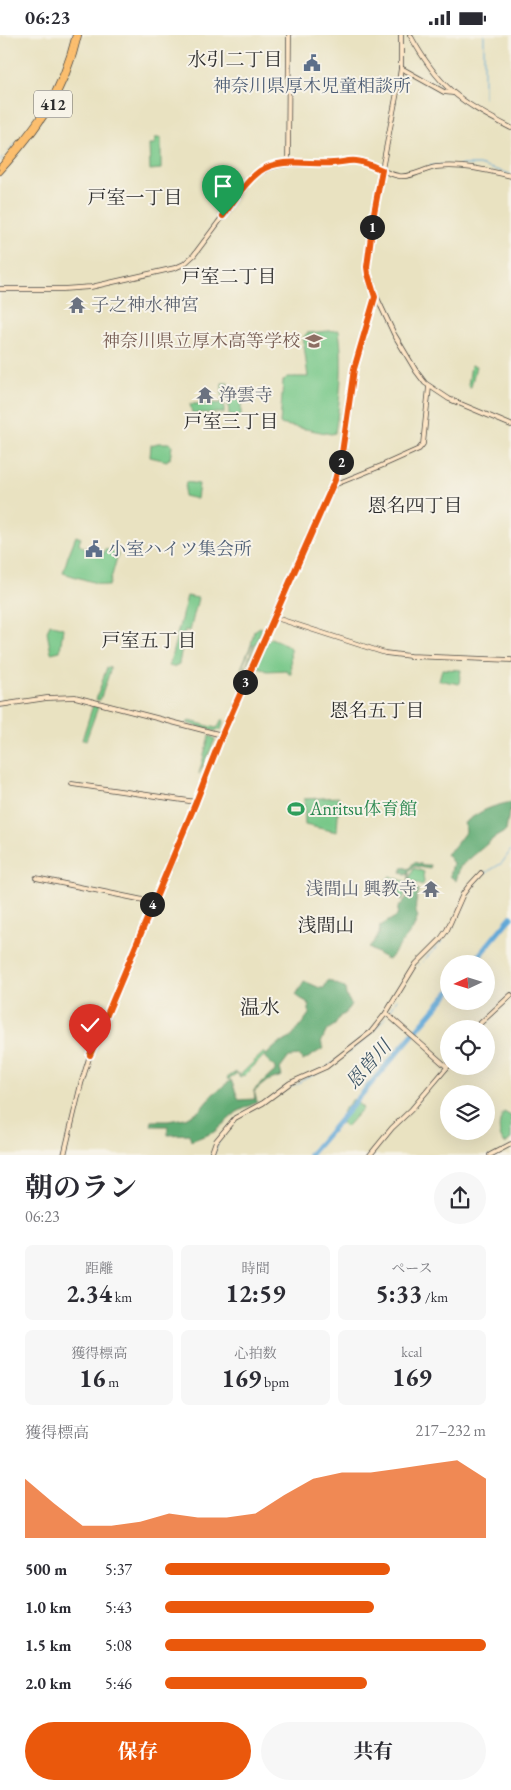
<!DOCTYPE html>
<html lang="ja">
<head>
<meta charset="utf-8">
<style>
	body { margin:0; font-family:"EB Garamond","Noto Serif JP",serif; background:#f7f7f7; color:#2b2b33; height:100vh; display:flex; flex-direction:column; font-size:19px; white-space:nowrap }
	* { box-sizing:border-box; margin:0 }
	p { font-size:16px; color:#7c7c81 }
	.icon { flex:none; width:28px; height:28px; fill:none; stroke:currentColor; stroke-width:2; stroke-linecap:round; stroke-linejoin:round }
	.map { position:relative; height:1120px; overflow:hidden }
	.sheet { display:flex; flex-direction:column; background:#fff; flex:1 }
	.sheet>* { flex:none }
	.needle { width:32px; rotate:266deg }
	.buttons { position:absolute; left:440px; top:920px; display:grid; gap:10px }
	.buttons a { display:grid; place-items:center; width:55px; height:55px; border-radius:50%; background:#fff; box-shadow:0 5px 20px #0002; font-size:25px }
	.pin { position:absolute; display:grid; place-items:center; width:42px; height:42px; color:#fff; margin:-51px -21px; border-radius:50% 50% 50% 0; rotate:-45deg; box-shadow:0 0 5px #0007 }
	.pin .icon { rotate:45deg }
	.km { position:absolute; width:25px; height:25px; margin:-12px; border-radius:50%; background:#222; color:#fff; font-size:14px; line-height:25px; text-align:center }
	.round { display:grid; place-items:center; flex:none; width:52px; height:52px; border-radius:26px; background:#f7f7f7 }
	.summary { display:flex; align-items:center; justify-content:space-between; height:85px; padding:0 25px }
	h1 { font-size:28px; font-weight:700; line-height:38px }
	.figures { display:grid; grid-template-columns:repeat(3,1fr); gap:8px; height:85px; padding:5px 25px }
	.figures div { display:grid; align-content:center; border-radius:8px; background:#f7f7f7; text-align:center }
	.figures b { font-size:25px; font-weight:700 }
	.figures small { font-size:14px; font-weight:400 }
	.figures p { font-size:14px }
	.chart { height:140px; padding:10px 25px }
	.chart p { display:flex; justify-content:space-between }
	.chart svg { width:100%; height:90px; margin-top:5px; fill:#ea580c; opacity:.7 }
	.action { display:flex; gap:10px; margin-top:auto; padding:10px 25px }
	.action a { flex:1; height:58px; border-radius:30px; background:#ea580c; color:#fff; font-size:20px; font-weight:700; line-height:58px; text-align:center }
	.action a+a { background:#f7f7f7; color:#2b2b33 }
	ul { padding:0 25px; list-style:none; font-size:16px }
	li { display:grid; grid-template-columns:80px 60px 1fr; align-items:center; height:38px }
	li i { height:12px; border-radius:6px; background:#ea580c }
	.status { display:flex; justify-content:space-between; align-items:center; height:35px; padding:0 25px; background:#fff; direction:ltr }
	.status svg { height:14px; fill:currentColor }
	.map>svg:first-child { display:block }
	.green { fill:#78c889; stroke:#527a5a }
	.forest { fill:#62ac75; stroke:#466c50 }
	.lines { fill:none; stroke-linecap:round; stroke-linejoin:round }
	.stream { stroke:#61a7d7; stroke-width:1 }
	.river { stroke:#61a7d7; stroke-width:5.5 }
	.secondary-casing { stroke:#484642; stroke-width:5.5 }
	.highway-casing { stroke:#484642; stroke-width:6 }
	.secondary { stroke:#fde5c5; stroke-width:4 }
	.highway { stroke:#fbbe6e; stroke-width:4.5 }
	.route-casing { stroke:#fff; stroke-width:10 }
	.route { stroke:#ea580c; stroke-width:6 }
	.labels { text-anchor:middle; stroke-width:4; stroke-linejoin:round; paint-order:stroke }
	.shield { fill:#f7f3e8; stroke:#686764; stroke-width:1 }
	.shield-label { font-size:16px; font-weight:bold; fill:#2b2b2b }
	.service-label { font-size:18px; fill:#4e5e75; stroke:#f7f3e8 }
	.worship-label { font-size:18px; fill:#5b616d; stroke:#f7f3e8; text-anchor:start }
	.education-label { font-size:18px; fill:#785e54; stroke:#f7f3e8; text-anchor:end }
	.leisure-label { font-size:18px; fill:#27864d; stroke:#f7f3e8; text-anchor:start }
	.neighbourhood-label { font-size:19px; fill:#2b2b2b; stroke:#f7f3e8 }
	.water-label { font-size:19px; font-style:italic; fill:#3e5667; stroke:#f7f3e8 }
	.quarter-label { font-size:20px; fill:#2b2b2b; stroke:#f7f3e8 }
</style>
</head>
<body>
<div class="status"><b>06:23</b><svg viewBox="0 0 49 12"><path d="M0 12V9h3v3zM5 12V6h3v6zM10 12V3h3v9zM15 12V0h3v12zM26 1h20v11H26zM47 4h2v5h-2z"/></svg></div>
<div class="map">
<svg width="511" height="1120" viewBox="0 0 511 1120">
	<rect width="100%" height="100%" fill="#f7f3e8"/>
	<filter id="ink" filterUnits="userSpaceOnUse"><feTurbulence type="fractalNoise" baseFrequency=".02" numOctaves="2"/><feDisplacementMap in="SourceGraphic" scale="10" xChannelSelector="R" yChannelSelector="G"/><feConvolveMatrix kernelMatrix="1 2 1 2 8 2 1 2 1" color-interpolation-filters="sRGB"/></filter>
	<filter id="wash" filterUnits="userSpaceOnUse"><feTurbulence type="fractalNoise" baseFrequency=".0096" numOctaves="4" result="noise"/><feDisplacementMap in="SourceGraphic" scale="20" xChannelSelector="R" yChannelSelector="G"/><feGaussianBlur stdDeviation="1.12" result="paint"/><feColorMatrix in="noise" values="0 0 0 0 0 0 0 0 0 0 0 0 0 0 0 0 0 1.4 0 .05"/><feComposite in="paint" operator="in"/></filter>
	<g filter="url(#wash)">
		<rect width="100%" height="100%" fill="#e9e2c1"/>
		<g class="green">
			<path d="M155,103h6v31l-11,1 -1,-26h6z"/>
			<path d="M339,295c5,34 1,69 -4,103l-4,1 -51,-10 3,-43 4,-4h21l-5,-39 4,-5z"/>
			<path d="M471,330l5,1 -5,21 -3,-1z"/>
			<path d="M222,348h6v16h13v19l-12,-3 -1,-12h-4v10h-32l-2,-9 32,-1z"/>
			<path d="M158,408h12l2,3 -2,13h-2l-1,2 -17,-4 1,-12z"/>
			<path d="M186,447l13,2 -2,15 -13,-3z"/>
			<path d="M76,501l5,2 -2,5 2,3 22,9 2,-6 13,5 -9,32h-3l-43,-13 5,-17z"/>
			<path d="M187,561l11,2 -8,33 -5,-1 -6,34 -6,3 -4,-1z"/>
			<path d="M50,589l13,4 -3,23 -9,2 -4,-21z"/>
			<path d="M260,592l2,1 -17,41 9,-24h-2l-11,24 10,-24 3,-14z"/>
			<path d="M271,603l16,7 3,3 1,26h-2l-2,-4 -20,1 -10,-5 10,-25z"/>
			<path d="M107,632l4,1 -11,32h-4z"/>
			<path d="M442,634l19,1 -2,14 -20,-4z"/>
			<path d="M93,670l5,2 -12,33h-4z"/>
			<path d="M221,685h3l-3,10 -7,1 -28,-8 4,-2 26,7 3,-2z"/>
			<path d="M209,701l5,2 1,2 -16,34z"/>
			<path d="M339,762l-2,35 -32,-7 -1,-26z"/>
			<path d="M414,833l10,4 -1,4 1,6 -2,4 -13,-6z"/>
			<path d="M390,841l16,6 -2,15 -2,3 -3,-2v-9l-15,-7z"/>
			<path d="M264,1017l2,2 -22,22 -1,-1 -3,2 -3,-4 -9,7 -1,-2 9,-6 4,3z"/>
			<path d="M353,1064l10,9 -17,19 -7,-7 5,-6 -2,-2z"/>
			<path d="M504,1077l7,4v23l-6,5c-8,-9 -7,-22 -1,-32z"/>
		</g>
		<g class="forest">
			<path d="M511,767v9l-2,2 -3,18 -12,7 -34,29 -4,14 -6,-5 3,-13 -7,-9 8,-7 12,-16 -2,-8c18,-13 25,-16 47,-21z"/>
			<path d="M414,827l10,3h7l-1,4 -16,-3 -5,6 -1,14 2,-1 9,5c-2,9 -6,18 -1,27l-5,12 -25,31 -19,-12 10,-14 1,-8 17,-10 1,-8 10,-12 1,-22 -4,1 -4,-3 2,-5 6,2z"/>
			<path d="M328,945l17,8 1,7 5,9 -6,10 -5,2 -5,9 -8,5 -6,12 3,6 -21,13 -3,-5 -11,1 -9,12 2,7 -15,5 -11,9 -2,1 3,11 -20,10 -23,20 -23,9 -2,-7 -21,1v-9h-17l1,-5h16l17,-3 14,-7 14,-17 18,-14 8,20 16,-1 -1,-9 21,-19v-3l-10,-10v-2l13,-12 13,-6 18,-24v-9l-13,-10 8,-14 16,7h4z"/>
		</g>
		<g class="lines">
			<g class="stream">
				<path d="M484,0v63"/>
				<path d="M8,117l8,-9"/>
				<path d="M0,126l2,-3"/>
				<path d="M459,130h20l31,9"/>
				<path d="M429,131l14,-1"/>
				<path d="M484,839l18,-11 9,-13"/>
				<path d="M476,846l6,-6"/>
				<path d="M419,930l20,-20 9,-13"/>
				<path d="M390,976l7,-12"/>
				<path d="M346,1019l23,-18 16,-18"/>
				<path d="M297,1050l5,-5 20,-9 22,-16"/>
				<path d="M285,1053l9,-3"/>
				<path d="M213,1120l6,-15"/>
			</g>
			<g class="river">
				<path d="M472,929l39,-47"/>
				<path d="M310,1120l139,-163"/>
			</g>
		</g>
	</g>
	<g filter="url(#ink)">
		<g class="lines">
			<g class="secondary-casing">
				<g id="secondary">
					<path d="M401,0v33l-3,19 -22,113 -7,48 -2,19 4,18 23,49 22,37 9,12 24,16 62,26"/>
					<path d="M410,0c29,53 49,66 101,93"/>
					<path d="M401,33l43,24 9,1"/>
					<path d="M288,128l1,-128"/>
					<path d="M0,254h63l28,-2 84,-19 9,-4 10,-9 56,-75c23,-23 54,-14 83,-17 9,0 17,-4 27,-2 13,3 25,13 39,15 12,2 25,-7 37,-9 26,-3 50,3 75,9"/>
					<path d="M334,450l47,-19 38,-17 4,-5 6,-57"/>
					<path d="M273,582l112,36 25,3 101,4"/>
					<path d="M0,670l47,-7 28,-1 147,38"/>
					<path d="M72,749l124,18"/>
					<path d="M36,843l117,24"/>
					<path d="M474,994l37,-34"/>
					<path d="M447,1032l-61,-54 30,-49 24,-24 7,-10 16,-36 6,-8 12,-13"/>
					<path d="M64,1120l17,-71 9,-29 106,-253 26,-67 51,-118 61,-132 9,-32 11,-84 21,-72"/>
					<path d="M211,1120l5,-14 19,-23 28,-15 27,-20 36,-16 45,-35 15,-19"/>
					<path d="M370,1120l22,-27 19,-18 38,-45"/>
					<path d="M490,1120l21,-11"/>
				</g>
			</g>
			<g class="highway-casing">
				<g id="highway">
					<path d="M0,132c38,-44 61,-74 75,-132"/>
					<path d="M0,137c38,-42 66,-80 79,-137"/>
				</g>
			</g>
			<use href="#secondary" class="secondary"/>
			<use href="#highway" class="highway"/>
		</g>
	</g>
	<g class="lines" filter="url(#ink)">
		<g class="route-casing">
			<path id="route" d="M90,1020l106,-253 26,-67 113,-255 7,-27 12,-84 21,-72 -7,-23 -1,-7 7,-54 8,-43c-9,-4 -17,-8 -26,-9 -8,-1 -15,2 -23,2 -23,2 -52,-6 -73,8 -15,11 -26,30 -37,45"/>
		</g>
		<use href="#route" class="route"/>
	</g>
	<defs>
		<g id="civic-bare" transform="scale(1.35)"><path d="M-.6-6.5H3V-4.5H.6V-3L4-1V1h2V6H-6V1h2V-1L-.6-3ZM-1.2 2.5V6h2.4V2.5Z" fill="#5c6f8a" stroke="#f7f3e8" stroke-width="2.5" paint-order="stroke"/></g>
		<g id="temple-bare" transform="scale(1.35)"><path d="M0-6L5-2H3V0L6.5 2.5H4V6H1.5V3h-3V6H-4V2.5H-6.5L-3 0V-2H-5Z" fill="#6b7280" stroke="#f7f3e8" stroke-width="2.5" paint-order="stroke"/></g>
		<g id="school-bare" transform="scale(1.35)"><path d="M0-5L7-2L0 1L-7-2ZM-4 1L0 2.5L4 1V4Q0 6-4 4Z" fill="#8d6e63" stroke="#f7f3e8" stroke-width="2.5" paint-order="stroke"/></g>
		<g id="stadium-bare" transform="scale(1.35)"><path d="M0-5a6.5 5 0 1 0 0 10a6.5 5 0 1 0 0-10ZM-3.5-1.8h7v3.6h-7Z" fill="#2e9e5b" stroke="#f7f3e8" stroke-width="2.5" paint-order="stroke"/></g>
	</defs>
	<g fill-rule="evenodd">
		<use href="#civic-bare" x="312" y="28"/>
		<use href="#temple-bare" x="77" y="270"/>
		<use href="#school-bare" x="314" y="306"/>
		<use href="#temple-bare" x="205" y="360"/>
		<use href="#civic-bare" x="94" y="514"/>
		<use href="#stadium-bare" x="296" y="774"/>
		<use href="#temple-bare" x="431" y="854"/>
	</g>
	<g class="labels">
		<rect class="shield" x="34" y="55.5" width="38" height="27" rx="4"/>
		<g class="shield-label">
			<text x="53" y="75">412</text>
		</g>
		<g class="service-label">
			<text x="312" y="57">神奈川県厚木児童相談所</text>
			<text x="108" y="520" text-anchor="start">小室ハイツ集会所</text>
		</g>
		<g class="worship-label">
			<text x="91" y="276">子之神水神宮</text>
			<text x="219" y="366">浄雲寺</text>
			<text x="417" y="860" text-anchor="end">浅間山 興教寺</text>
		</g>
		<g class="education-label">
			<text x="300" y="312">神奈川県立厚木高等学校</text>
		</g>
		<g class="leisure-label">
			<text x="310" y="780">Anritsu体育館</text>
		</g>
		<g class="neighbourhood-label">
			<text x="235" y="31">水引二丁目</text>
			<text x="135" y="169">戸室一丁目</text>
			<text x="229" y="248">戸室二丁目</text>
			<text x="231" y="393">戸室三丁目</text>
			<text x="415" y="477">恩名四丁目</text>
			<text x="149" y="612">戸室五丁目</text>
			<text x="377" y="682">恩名五丁目</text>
			<text x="326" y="897">浅間山</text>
		</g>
		<g class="water-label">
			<text transform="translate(368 1029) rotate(-49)" y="7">恩曽川</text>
		</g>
		<g class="quarter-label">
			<text x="260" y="979">温水</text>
		</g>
	</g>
</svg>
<div class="buttons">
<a><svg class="needle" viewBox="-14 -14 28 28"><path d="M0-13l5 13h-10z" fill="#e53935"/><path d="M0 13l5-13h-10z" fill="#7c7c81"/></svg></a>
<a><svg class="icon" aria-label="locate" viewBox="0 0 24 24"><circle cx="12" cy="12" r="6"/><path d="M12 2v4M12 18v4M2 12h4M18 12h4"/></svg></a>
<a><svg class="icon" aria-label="layers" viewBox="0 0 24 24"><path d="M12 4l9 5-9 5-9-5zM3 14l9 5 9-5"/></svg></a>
</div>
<div class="pin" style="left:223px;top:181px;background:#1e9e55"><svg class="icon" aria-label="arrive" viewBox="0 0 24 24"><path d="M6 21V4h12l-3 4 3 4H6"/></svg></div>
<div class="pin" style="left:90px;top:1020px;background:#d93025"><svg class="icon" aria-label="check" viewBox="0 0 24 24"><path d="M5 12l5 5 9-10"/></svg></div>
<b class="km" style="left:372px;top:192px">1</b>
<b class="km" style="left:341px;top:427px">2</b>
<b class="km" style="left:245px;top:647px">3</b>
<b class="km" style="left:152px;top:869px">4</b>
</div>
<section class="sheet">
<div class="summary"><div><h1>朝のラン</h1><p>06:23</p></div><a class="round"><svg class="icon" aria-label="share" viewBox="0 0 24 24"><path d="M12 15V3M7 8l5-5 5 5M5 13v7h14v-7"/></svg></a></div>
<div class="figures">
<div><p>距離</p><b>2.34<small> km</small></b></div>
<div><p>時間</p><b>12:59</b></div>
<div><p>ペース</p><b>5:33<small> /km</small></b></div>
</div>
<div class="figures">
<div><p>獲得標高</p><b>16<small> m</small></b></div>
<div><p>心拍数</p><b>169<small> bpm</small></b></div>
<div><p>kcal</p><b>169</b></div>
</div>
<div class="chart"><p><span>獲得標高</span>217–232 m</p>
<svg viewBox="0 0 160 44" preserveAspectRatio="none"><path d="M0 44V15L10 27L20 38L30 38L40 36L50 32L60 34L70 34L80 32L90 23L100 15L110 12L120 12L130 10L140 8L150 6L160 15V44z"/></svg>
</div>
<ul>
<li><b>500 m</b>5:37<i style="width:70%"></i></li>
<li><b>1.0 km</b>5:43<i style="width:65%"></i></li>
<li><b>1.5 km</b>5:08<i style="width:100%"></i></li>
<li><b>2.0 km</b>5:46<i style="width:63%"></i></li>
</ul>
<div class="action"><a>保存</a><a>共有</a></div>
</section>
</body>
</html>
